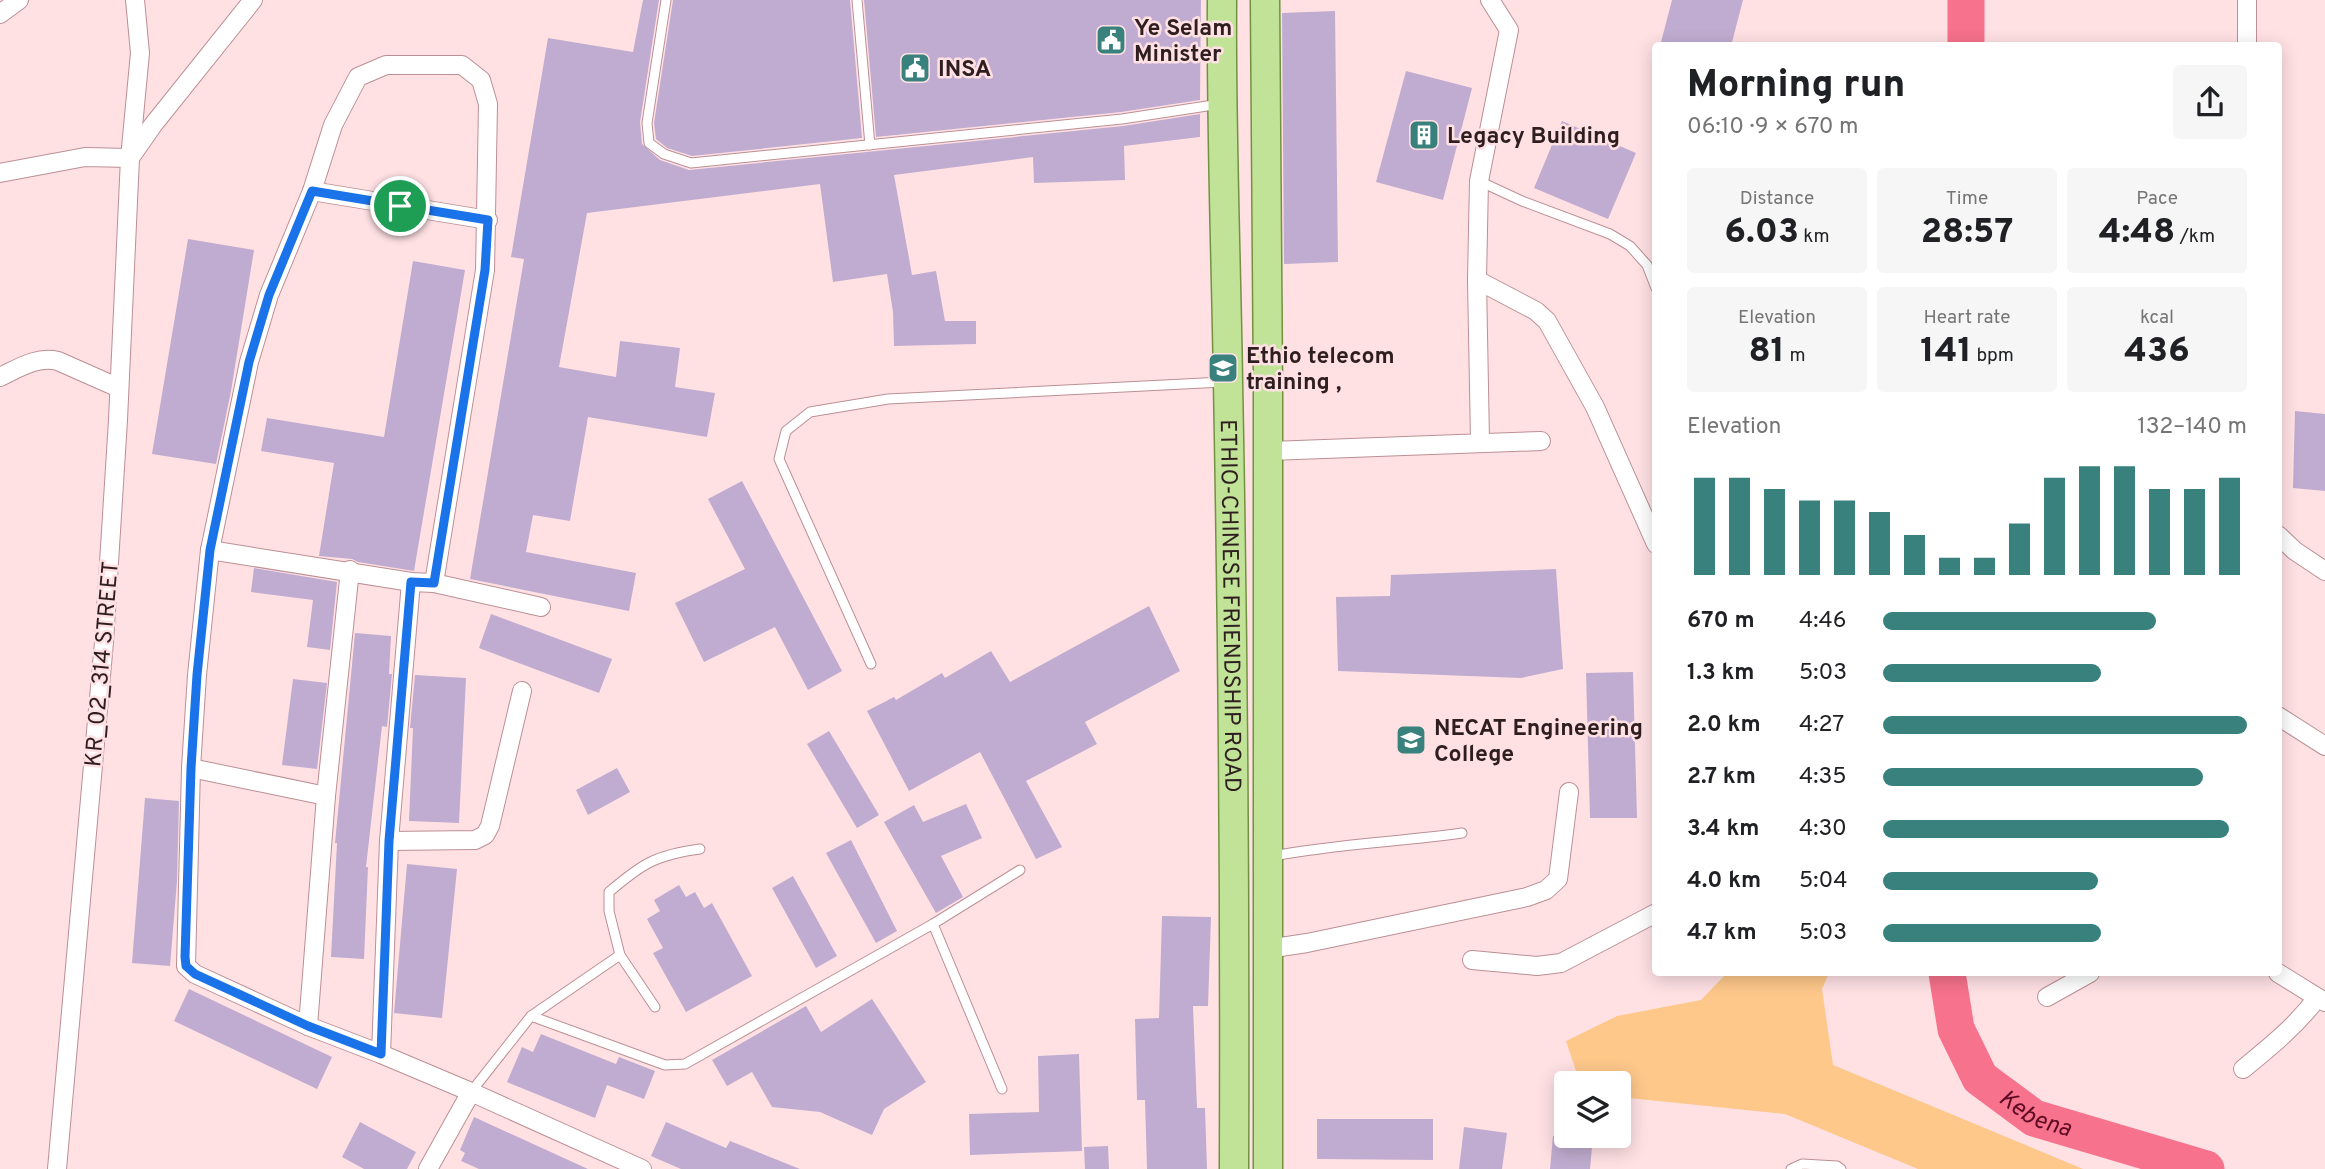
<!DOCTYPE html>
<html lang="en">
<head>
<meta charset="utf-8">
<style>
	body { margin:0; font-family:Overpass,sans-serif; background:#f6f6f6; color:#202124; height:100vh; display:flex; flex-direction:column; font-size:26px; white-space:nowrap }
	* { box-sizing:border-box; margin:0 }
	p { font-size:23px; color:#757577 }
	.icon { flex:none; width:38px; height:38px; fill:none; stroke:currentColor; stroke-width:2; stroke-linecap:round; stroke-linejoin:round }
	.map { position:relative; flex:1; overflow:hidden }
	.side { position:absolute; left:1652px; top:42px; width:630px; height:934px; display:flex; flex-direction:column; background:#fff; border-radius:7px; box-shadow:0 4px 18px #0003 }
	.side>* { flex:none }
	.buttons { position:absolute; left:1554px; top:1071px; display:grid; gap:14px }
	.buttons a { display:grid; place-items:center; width:77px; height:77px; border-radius:7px; background:#fff; box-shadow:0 4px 18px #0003; font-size:35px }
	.pin { position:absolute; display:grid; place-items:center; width:60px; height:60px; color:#fff; margin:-30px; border:4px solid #fff; border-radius:50%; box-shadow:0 2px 7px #0007 }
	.round { display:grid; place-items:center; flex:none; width:74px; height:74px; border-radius:7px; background:#f6f6f6 }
	.head { display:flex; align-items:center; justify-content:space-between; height:119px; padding:0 35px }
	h1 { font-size:38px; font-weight:800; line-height:52px }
	.figures { display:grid; grid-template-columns:repeat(3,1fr); gap:10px; height:119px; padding:7px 35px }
	.figures div { display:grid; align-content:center; border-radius:7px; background:#f6f6f6; text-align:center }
	.figures b { font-size:35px; font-weight:800 }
	.figures small { font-size:19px; font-weight:400 }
	.figures p { font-size:19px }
	.chart { height:196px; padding:14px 35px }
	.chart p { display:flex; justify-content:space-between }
	.chart svg { width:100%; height:126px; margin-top:7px; stroke:#39817c; stroke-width:6 }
	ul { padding:0 35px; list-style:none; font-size:23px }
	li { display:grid; grid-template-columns:112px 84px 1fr; align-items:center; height:52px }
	li i { height:18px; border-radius:9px; background:#39817c }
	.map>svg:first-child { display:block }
	.green { fill:#fec88b }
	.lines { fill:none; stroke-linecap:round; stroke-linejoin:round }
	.river { stroke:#f7728c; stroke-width:37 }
	.building { fill:#c0acd0 }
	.lane-casing { stroke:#bc8f94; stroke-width:11 }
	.street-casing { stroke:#bc8f94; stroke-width:20 }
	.primary-casing { stroke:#739241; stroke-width:31 }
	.lane { stroke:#fff; stroke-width:9 }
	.street { stroke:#fff; stroke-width:18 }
	.primary { stroke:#c1e398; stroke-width:28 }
	.route-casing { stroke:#fff; stroke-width:14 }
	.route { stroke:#1a73e8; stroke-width:9 }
	.labels { text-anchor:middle; stroke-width:5; stroke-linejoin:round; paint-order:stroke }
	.poi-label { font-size:23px; font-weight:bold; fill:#2f1e20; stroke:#ffe1e4; text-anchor:start }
	.street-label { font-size:23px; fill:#2f1e20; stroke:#ffe1e4 }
	.water-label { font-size:24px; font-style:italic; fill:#5f0b25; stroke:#ffe1e4 }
</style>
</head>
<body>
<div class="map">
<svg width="2325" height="1169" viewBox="0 0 2325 1169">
	<rect width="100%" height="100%" fill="#ffe1e4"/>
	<path class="green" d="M1727,973h102l-7,16 11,76 250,104h-165l-133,-55 -166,-17v-14h-39l-14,-42 51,-25 84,-16z"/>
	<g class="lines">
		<g class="river">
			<path d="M1966,46v-46"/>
			<path id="s1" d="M1947,973l9,56 24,49 54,40 172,51"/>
		</g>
	</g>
	<g class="building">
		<path d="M643,0h16l-19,122 2,22 18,16 29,10 434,-44 77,-12v23l-76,9 1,34 -91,3 -1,-26 -139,18 18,100 24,-4 9,50h31v23l-82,2 -1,-34 -6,-38 -54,8 -13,-98 -233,29 -28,154 57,10 4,-36 60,7 -5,39 40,6 -8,44 -119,-20 -18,104 -37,-6 -7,37 110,21 -7,38 -159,-32 54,-320 -13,-2 37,-219 85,14z"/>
		<path d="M673,0h177l12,138 -170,18 -25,-8 -11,-9 -2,-16z"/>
		<path d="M864,0h337l-1,100 -79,12 -245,25z"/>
		<path d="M1672,0h71l-12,46h-71z"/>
		<path d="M1335,11l3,251 -54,2 -2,-251z"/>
		<path d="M1406,71l66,17 -29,112 -67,-18z"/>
		<path d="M1562,121l74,32 -28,66 -74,-31z"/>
		<path d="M188,239l66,11 -23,141 -15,73 -64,-10z"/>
		<path d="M413,261l52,9 -51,301 -56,-9 -6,-3 -33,-3 15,-93 -73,-12 6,-33 117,19z"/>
		<path d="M2295,411l30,3v77l-32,-3z"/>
		<path d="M742,481l100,190 -34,19 -33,-63 -71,35 -29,-59 70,-34 -37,-70z"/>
		<path d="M254,568l83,14 -7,68 -23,-3 6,-47 -62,-8z"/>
		<path d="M1556,569l7,100 -42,9 -183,-7 -2,-74 54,-1 1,-21z"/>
		<path d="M1149,606l31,65 -95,51 12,22 -71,37 36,66 -26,12 -56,-107 -71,39 -42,-80 27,-14 2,3 46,-27 3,5 46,-27 19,31z"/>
		<path d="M491,614l121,45 -13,34 -120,-45z"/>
		<path d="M355,633l36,3 -2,38h3l-5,53 -5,-1 -16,141h2l-4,92 -33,-2 6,-114h-2z"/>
		<path d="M1633,672l4,146h-47l-4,-145z"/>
		<path d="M415,675l51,3 -7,145 -50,-2 4,-93h-3z"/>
		<path d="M293,679l34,4 -10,86 -35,-4z"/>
		<path d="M829,731l50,84 -22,13 -50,-84z"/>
		<path d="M617,768l13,24 -42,23 -12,-25z"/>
		<path d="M145,798l34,3 -2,80 -7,85 -38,-3z"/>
		<path d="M966,804l16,34 -41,18 22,41 -27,16 -52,-91 30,-17 9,17z"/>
		<path d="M851,840l46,91 -21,12 -50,-90z"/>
		<path d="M407,864l50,5 -15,149 -48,-5z"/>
		<path d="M793,876l44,80 -21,12 -44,-80z"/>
		<path d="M679,885l7,12 9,-5 9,16 8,-5 40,73 -66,36 -33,-59 10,-5 -16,-29 13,-8 -6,-11z"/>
		<path d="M1162,916l49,1 -3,89h-15l4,102h8l2,61h-60l-2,-69h-8l-2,-81 24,-1z"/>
		<path d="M189,989l143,68 -15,32 -143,-68z"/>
		<path d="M872,999l54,83 -42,27 -12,26 -52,-23 -48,-5 -20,-35 -25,14 -15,-26 94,-54 15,26z"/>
		<path d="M541,1034l75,30 3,-7 36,14 -11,28 -37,-14 -12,33 -88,-36 15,-35 11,5z"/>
		<path d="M1079,1054l3,97 -112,4 -1,-41 70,-2 -1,-56z"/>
		<path d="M474,1117l114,52h-109l-18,-8 4,-8 -5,-3z"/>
		<path d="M1317,1119h116v41l-116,-1z"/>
		<path d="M360,1122l56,30 -9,17h-43l-22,-12z"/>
		<path d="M666,1122l60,26 4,-7 70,28h-119l-30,-13z"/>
		<path d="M1464,1127l43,6 -5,36h-43z"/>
		<path d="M1553,1136h40l-3,33h-40z"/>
		<path d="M1108,1146l1,23h-24l-1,-22z"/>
	</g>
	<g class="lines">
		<g class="lane-casing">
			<g id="lane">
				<path d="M666,0l-19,123 2,20 15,11 27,9 431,-44 98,-15"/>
				<path d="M857,0l13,145"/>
				<path d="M1479,181l43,20 88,33 20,12 17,19 9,23"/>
				<path d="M871,664l-92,-205 7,-28 24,-19 78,-13 335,-17"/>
				<path d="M1273,856c62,-12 126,-14 189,-23"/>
				<path d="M933,924l69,165"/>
				<path d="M620,955l-11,-44v-19c33,-28 46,-37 91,-43"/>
				<path d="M531,1016l134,49 20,-1 248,-140 87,-54"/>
				<path d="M471,1092l60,-76 89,-61 35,52"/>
				<path d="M1791,1169l11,-5 35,2 4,3"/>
			</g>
		</g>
		<g class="street-casing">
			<g id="street">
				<path d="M2247,0v46"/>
				<path d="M0,14l19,-14"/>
				<path d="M132,155l21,-30 100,-125"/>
				<path d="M0,173l85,-16 45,1"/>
				<path d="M312,191l176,29"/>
				<path d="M1477,280l59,31 11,10 48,86 61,137"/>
				<path d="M0,377c19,-9 37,-21 58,-16l61,27"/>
				<path d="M1480,441l-3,-161 2,-99 30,-151 -19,-30"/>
				<path d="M1267,451l274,-10"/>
				<path d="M2278,535l17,16 30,20"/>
				<path d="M210,550l201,32 23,1 107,24"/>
				<path d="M434,583l51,-313 3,-166 -7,-24 -19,-15h-76l-28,12 -25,48 -21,66 -43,104 -20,67 -39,188 -13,125 -6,93 -5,198 9,8 113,52 73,28 90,38 171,77"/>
				<path d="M2278,716l47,30"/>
				<path d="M191,768l135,28"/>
				<path d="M389,841l86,-1 10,-5 5,-9 32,-135"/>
				<path d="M1267,949l40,-6 220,-46 19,-7 12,-11 11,-87"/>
				<path d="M1472,960l65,6 24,-3 95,-50"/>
				<path d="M2278,973l47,29"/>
				<path d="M2047,997l43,-24"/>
				<path d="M308,1026l18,-230 24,-226"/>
				<path d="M381,1054l8,-213 22,-259"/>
				<path d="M2243,1069c27,-22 53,-43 74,-71"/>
				<path d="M57,1169l47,-527 14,-222 12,-262 10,-105 -5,-53"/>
				<path d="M428,1169l43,-77"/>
			</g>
		</g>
		<g class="primary-casing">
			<g id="primary">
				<path id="s2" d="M1222,0c-1,127 4,254 6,382 5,262 7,525 6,787"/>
				<path d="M1265,0l3,389v780"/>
			</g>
		</g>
		<use href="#lane" class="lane"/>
		<use href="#street" class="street"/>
		<use href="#primary" class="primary"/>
	</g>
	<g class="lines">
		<g class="route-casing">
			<path id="route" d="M312,191l176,29 -3,50 -51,313 -23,-1 -22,259 -8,213 -73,-28 -113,-52 -9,-8 -1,-9 6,-189 6,-93 13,-125 39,-188 20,-67z"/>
		</g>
		<use href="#route" class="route"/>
	</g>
	<defs>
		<g id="civic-square" transform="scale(1.575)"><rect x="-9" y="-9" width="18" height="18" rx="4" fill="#39817c" stroke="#ffe1e4"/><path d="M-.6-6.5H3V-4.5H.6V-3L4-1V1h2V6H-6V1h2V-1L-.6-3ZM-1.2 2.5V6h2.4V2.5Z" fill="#fff"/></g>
		<g id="building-square" transform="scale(1.575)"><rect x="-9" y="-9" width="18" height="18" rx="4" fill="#39817c" stroke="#ffe1e4"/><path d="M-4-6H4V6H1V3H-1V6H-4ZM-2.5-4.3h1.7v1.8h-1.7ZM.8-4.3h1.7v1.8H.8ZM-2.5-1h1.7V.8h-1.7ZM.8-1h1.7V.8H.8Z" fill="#fff"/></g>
		<g id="university-square" transform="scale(1.575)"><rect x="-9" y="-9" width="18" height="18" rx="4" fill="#39817c" stroke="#ffe1e4"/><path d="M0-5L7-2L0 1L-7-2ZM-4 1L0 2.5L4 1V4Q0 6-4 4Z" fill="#fff"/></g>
	</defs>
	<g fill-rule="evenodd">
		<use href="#civic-square" x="1111" y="40"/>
		<use href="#civic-square" x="915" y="68"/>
		<use href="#building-square" x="1424" y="135"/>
		<use href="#university-square" x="1223" y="368"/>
		<use href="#university-square" x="1411" y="740"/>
	</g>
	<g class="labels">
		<g class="poi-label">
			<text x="1134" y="35">Ye Selam<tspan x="1134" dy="26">Minister</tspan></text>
			<text x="938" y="76">INSA</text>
			<text x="1447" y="143">Legacy Building</text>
			<text x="1246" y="363">Ethio telecom<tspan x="1246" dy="26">training ,</tspan></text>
			<text x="1434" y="735">NECAT Engineering<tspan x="1434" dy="26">College</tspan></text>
		</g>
		<g class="street-label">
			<text dy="8" stroke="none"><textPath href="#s2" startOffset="606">ETHIO-CHINESE FRIENDSHIP ROAD</textPath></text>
			<text transform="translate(101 664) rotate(-85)" y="8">KR_02_314 STREET</text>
		</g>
		<g class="water-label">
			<text dy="8" stroke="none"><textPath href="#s1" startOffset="178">Kebena</textPath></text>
		</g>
	</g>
</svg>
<div class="buttons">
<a><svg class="icon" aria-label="layers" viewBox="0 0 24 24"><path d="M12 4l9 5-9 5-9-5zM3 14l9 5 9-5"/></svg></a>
</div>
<div class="pin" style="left:400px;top:206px;background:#1e9e55"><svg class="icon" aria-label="arrive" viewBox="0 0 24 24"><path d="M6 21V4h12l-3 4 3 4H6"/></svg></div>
<section class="side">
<div class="head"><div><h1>Morning run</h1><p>06:10 · 9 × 670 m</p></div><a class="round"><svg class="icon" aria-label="share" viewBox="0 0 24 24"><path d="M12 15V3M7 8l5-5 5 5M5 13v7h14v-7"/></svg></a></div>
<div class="figures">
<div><p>Distance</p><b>6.03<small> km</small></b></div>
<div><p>Time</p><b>28:57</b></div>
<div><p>Pace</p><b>4:48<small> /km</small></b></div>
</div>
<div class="figures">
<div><p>Elevation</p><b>81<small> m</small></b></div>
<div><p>Heart rate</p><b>141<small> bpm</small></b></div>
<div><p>kcal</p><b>436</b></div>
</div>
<div class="chart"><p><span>Elevation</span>132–140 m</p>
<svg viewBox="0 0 160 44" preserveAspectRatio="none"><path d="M5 44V10M15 44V10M25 44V14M35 44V18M45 44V18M55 44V22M65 44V30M75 44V38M85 44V38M95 44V26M105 44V10M115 44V6M125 44V6M135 44V14M145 44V14M155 44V10"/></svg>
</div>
<ul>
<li><b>670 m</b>4:46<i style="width:75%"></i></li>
<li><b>1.3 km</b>5:03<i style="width:60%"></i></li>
<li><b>2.0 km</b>4:27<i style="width:100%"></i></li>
<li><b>2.7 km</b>4:35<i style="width:88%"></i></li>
<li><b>3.4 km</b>4:30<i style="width:95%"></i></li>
<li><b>4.0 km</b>5:04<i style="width:59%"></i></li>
<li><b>4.7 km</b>5:03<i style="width:60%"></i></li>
</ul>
</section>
</div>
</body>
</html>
